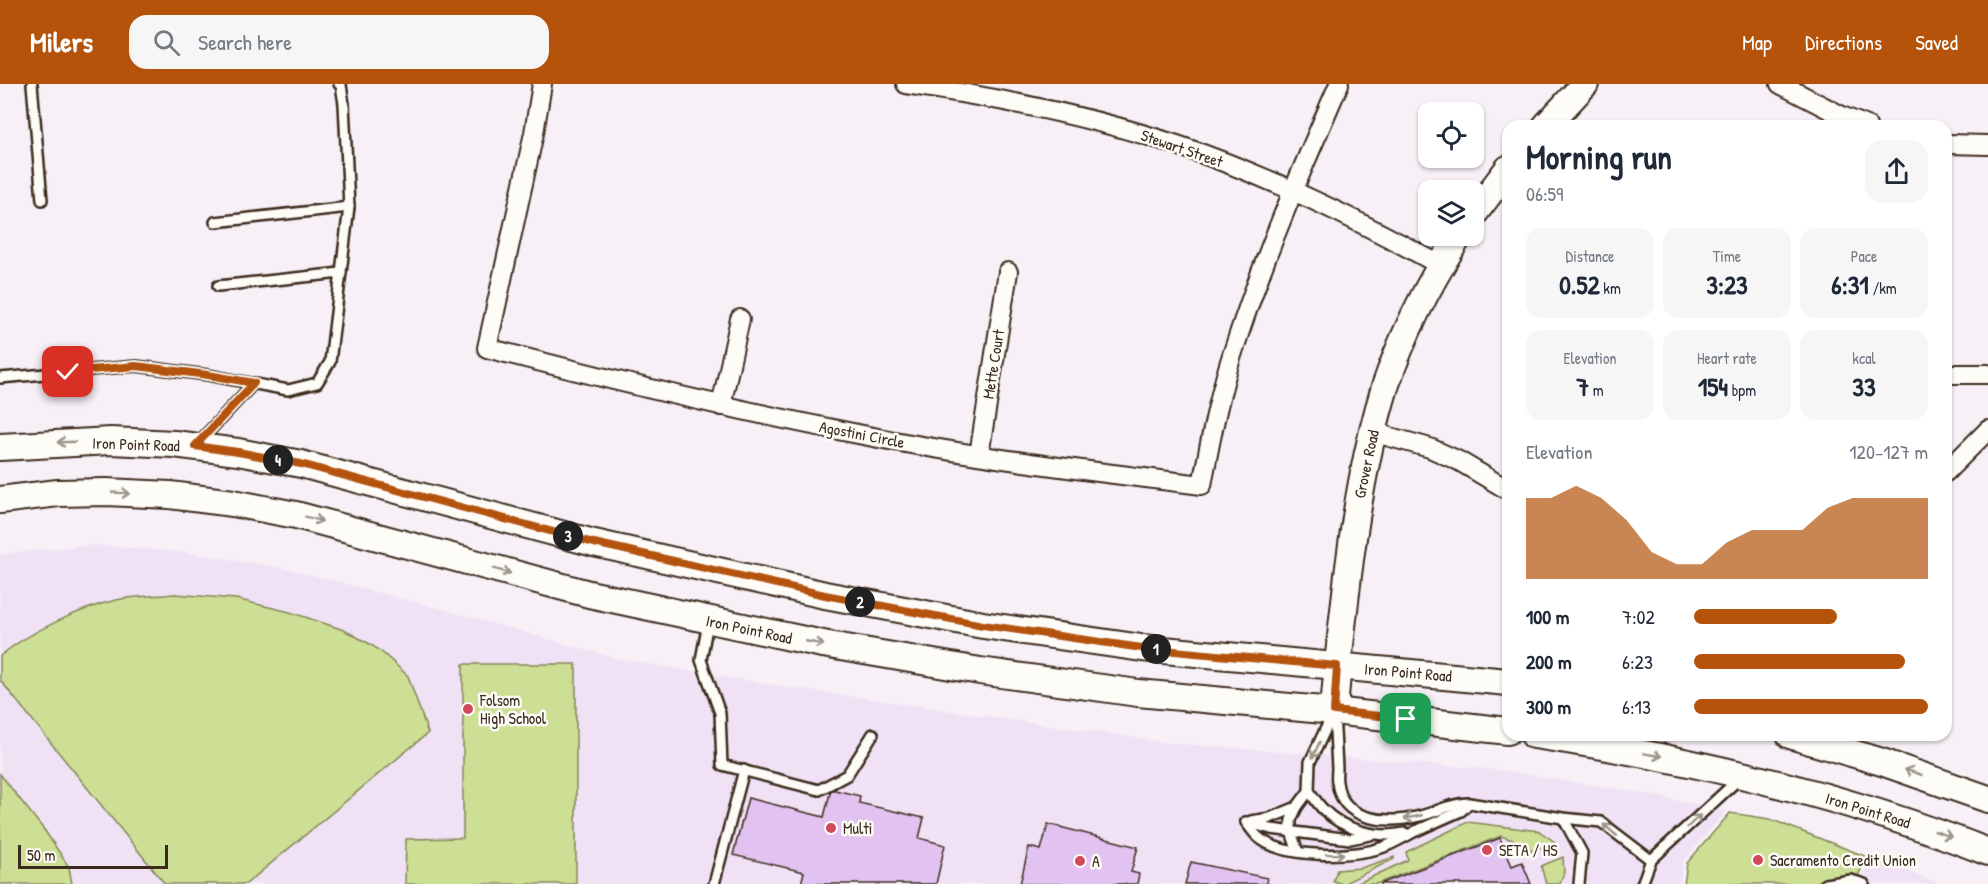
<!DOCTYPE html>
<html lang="en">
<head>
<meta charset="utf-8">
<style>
	body { margin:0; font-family:"Patrick Hand",sans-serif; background:#f6f6f7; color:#1f2937; height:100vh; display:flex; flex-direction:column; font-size:22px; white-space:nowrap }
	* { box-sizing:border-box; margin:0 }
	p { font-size:20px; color:#747a83 }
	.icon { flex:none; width:33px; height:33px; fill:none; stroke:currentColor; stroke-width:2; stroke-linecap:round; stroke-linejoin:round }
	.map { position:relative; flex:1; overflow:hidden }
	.details { position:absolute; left:1502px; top:36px; width:450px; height:621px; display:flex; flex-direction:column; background:#fff; border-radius:18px; box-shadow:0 2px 4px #0004 }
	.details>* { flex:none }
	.controls { position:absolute; left:1418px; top:18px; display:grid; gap:12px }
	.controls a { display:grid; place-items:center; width:66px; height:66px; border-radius:12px; background:#fff; box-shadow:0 2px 4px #0004; font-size:30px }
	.scale { position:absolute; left:18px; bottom:15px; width:150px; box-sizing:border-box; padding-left:6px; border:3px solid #3b2a1e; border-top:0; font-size:16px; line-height:21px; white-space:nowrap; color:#3b2a1e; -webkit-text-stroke:4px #fdfcf7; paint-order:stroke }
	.pin { position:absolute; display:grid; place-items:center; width:51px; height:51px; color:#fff; margin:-26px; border-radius:12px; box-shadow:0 3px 9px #0006 }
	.km { position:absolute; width:30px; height:30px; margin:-15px; border-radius:50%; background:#222; color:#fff; font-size:16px; line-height:30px; text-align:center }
	.round { display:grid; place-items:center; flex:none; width:63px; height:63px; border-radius:18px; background:#f6f6f7 }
	.summary { display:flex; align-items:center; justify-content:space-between; height:102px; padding:0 24px }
	h1 { font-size:33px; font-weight:700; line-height:45px }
	.figures { display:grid; grid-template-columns:repeat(3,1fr); gap:9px; height:102px; padding:6px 24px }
	.figures div { display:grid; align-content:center; border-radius:15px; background:#f6f6f7; text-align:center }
	.figures b { font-size:26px; font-weight:700 }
	.figures small { font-size:16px; font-weight:400 }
	.figures p { font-size:16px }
	.chart { height:168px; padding:12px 24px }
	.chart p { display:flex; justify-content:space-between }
	.chart svg { width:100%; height:108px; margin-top:6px; fill:#b45309; opacity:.7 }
	ul { padding:0 24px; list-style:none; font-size:20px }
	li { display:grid; grid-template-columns:96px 72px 1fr; align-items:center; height:45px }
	li i { height:15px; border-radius:8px; background:#b45309 }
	header { display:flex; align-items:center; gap:36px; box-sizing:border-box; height:84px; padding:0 30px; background:#b45309; color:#fff }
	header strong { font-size:28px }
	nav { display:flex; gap:33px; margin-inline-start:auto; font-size:21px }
	.search { width:420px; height:54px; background:#f6f6f7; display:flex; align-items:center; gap:15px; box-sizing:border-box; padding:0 21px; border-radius:18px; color:#747a83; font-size:22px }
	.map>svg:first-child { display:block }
	.built { fill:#f0e2f4 }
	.green { fill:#ccdf94; stroke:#848459; stroke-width:1.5 }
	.building { fill:#e1c2f0; stroke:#3b2a1e; stroke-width:1.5 }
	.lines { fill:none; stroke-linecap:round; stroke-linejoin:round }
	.lane-casing { stroke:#3b2a1e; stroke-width:14 }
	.street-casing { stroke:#3b2a1e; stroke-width:22 }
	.secondary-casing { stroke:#3b2a1e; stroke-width:30 }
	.lane { stroke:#fdfcf7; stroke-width:9 }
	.street { stroke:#fdfcf7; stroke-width:18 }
	.secondary { stroke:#fdfcf7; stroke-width:26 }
	.oneway { stroke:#9c938a }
	.route-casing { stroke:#fff; stroke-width:12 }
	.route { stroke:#b45309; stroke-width:8 }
	.poi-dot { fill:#d1495b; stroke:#fdfcf7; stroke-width:2 }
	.labels { text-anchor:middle; stroke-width:5; stroke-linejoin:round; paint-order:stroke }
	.street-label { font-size:16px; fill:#3b2a1e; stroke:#fdfcf7 }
	.poi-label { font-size:16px; fill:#3b2a1e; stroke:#fdfcf7; text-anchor:start }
</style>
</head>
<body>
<header>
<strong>Milers</strong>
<div class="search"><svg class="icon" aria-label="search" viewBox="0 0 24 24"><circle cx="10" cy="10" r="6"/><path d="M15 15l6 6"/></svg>Search here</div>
<nav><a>Map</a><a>Directions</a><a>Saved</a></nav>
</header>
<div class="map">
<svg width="1988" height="800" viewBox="0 0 1988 800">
	<rect width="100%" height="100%" fill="#f7f0f6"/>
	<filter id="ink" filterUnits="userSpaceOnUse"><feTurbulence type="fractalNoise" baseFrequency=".0167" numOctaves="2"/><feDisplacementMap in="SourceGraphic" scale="12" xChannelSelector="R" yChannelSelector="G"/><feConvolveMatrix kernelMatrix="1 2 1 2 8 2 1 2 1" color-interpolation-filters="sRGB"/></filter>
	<g filter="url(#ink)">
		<g class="built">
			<path d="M93,461l100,8 99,17 150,39 177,50 155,26 397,58 329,27 147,24 80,17 -44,51 -3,22h-1680v-330z"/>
			<path d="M1872,774l69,26h-82z"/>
		</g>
		<g class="green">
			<path d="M175,510l61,5 54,13 54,18 26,14 14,10 24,22 20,57 -182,151h-81l-165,-204v-24c27,-23 81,-48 116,-56 19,-4 40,-4 59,-6z"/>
			<path d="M463,580h113v220h-171l1,-45 57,-1z"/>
			<path d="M0,690l45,57 24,36 3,17h-72z"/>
			<path d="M1730,729l40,6 97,38 -13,27h-170l3,-21z"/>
			<path d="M1468,738l71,9 16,11 -24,9 -4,-6 -26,-9 -125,48h-20l52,-24 -2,-8z"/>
			<path d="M1394,773v2l-51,25 -10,-3 4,-11 24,-2z"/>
			<path d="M1563,773l1,15 -4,12h-14l-5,-18z"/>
		</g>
		<g class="building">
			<path d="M831,705l29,7 -1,7 65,15 -5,20 26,7 -9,39h-135l3,-12 -71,-17 15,-57 76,19z"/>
			<path d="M1048,740l90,23 -7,25 8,2 -2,10h-117l9,-37 12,3z"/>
			<path d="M1500,754l12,28 10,-4 9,22h-151z"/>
			<path d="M1191,778l76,16 -1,5 3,1h-84z"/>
		</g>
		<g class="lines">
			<g class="lane-casing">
				<g id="lane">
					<path d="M32,0l10,116"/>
					<path d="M215,138l134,-15"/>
					<path d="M218,202l123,-13"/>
					<path d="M0,294l136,-12 72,9 80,15 29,-7 13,-21 19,-155 -5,-103 -3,-19 -2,-1"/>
					<path d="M198,359l56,-60"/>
					<path d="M708,538l-7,38 19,53 2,52 97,25 28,-15 26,-41"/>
					<path d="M1334,628c1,19 2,37 3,56 0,4 -1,9 0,14 5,41 52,42 83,34 17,-4 31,-13 49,-13l94,15 38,4 50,38"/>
					<path d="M1309,707c5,6 9,14 15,19 19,20 54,29 81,23"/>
					<path d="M1563,734l19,35 -3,31"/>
					<path d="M1251,737l19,-3 27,-11"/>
					<path d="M1246,738c3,4 7,10 11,14 24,23 97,22 127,11 13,-5 25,-13 38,-19"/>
					<path d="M1246,738l25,7 79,10 20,-4"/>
					<path d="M1418,746l43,-19 8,-8"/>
					<path d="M1298,768l-7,-20v-12l6,-13 12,-16 1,-29 23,-49"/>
					<path d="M714,800l30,-114"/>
					<path d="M1642,800l9,-24 90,-83"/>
					<path d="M1825,800l26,-4 13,4"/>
				</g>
			</g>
			<g class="street-casing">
				<g id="street">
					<path d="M542,0l-8,49 -47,215c123,32 246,62 371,86 114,23 229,37 344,51 9,-48 18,-96 34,-142 29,-89 66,-174 103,-259"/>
					<path d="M906,0c93,14 185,32 274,62 91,31 176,73 260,119"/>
					<path d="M1780,0l64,33 23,9"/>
					<path d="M1946,60l42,1"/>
					<path d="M1946,290h42"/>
					<path d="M721,322l19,-87"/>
					<path d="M1372,348l58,16 29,13 49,29"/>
					<path d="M979,371l29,-183"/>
					<path d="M1946,388l42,-42"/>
				</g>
			</g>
			<g class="secondary-casing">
				<g id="secondary">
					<path d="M1546,42l39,-42"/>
					<path d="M1473,131l35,-46"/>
					<path d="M0,363l111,-6 63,3 64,8 63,12 293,79 231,52 158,30 159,23 366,34"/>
					<path d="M0,416l58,-7 48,-1 64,3 63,8 63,12 293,79 234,50 157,27 158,22 196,18 174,20"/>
					<path d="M1334,627c3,-46 9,-91 14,-136 8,-64 18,-126 37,-188 18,-53 44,-104 74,-151"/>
					<path d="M1534,651c154,23 308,59 454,117"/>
					<path d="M1790,651l92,27 106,37"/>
				</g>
			</g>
			<use href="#lane" class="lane"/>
			<use href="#street" class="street"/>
			<use href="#secondary" class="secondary"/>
		</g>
		<defs><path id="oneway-shaft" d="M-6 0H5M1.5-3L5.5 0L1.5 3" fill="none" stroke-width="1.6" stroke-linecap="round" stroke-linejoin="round" transform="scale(1.5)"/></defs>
		<g class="oneway">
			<use href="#oneway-shaft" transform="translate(66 358) rotate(178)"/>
			<use href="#oneway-shaft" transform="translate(121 409) rotate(3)"/>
			<use href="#oneway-shaft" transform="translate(314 435) rotate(15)"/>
			<use href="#oneway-shaft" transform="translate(502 487) rotate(16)"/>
			<use href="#oneway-shaft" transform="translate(815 559) rotate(11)"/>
			<use href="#oneway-shaft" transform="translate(1316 666) rotate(115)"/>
			<use href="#oneway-shaft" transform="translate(1653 671) rotate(10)"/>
			<use href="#oneway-shaft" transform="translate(1913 688) rotate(-161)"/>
			<use href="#oneway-shaft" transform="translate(1413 733) rotate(169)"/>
			<use href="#oneway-shaft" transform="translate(1694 737) rotate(-43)"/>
			<use href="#oneway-shaft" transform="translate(1610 746) rotate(-140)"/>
			<use href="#oneway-shaft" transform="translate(1943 750) rotate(19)"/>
			<use href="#oneway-shaft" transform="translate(1335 770) rotate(-1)"/>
		</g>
	</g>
	<g class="lines" filter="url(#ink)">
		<g class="route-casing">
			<path id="route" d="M68,288l68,-6 72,9 46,8 -59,63 43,6 63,12 293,79 231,52 158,30 159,23 195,18 -3,45 72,8"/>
		</g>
		<use href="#route" class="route"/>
	</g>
	<g class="poi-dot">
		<circle cx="468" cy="625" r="6"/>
		<circle cx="831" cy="744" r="6"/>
		<circle cx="1487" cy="766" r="6"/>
		<circle cx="1758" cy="776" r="6"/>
		<circle cx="1080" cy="777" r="6"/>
	</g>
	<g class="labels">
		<g class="street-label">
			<text transform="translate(1182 64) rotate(19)" y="6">Stewart Street</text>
			<text transform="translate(993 280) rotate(-81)" y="6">Mette Court</text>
			<text transform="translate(862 350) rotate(11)" y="6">Agostini Circle</text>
			<text transform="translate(136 360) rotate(2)" y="6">Iron Point Road</text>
			<text transform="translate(1366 380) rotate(-78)" y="6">Grover Road</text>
			<text transform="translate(749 545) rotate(12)" y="6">Iron Point Road</text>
			<text transform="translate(1408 588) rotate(5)" y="6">Iron Point Road</text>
			<text transform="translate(1868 726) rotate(17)" y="6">Iron Point Road</text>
		</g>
		<g class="poi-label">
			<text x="480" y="622">Folsom<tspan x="480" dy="18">High School</tspan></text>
			<text x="843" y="750">Multi</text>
			<text x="1499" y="772">SETA / HS</text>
			<text x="1770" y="782">Sacramento Credit Union</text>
			<text x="1092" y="783">A</text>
		</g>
	</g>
</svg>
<div class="controls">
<a><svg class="icon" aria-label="locate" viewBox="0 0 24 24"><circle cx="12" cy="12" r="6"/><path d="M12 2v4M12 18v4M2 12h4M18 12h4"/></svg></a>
<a><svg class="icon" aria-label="layers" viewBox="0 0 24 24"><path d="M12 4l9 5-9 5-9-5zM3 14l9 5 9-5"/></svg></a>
</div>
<div class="scale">50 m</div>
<div class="pin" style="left:1406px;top:635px;background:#1e9e55"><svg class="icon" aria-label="arrive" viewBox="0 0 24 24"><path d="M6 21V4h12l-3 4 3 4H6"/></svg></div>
<div class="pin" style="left:68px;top:288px;background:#d93025"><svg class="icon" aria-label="check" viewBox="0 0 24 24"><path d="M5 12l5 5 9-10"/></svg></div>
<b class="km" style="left:1156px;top:565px">1</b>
<b class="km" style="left:860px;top:518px">2</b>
<b class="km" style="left:568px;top:452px">3</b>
<b class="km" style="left:278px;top:376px">4</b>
<section class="details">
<div class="summary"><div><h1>Morning run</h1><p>06:59</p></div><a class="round"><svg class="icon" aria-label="share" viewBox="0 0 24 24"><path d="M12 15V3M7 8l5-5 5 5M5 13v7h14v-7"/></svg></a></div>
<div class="figures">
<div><p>Distance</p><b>0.52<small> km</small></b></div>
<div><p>Time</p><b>3:23</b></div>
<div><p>Pace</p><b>6:31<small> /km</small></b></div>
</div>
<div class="figures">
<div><p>Elevation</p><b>7<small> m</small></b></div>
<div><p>Heart rate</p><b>154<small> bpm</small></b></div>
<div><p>kcal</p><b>33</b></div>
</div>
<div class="chart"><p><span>Elevation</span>120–127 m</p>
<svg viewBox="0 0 160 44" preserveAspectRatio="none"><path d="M0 44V11L10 11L20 6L30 11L40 20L50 33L60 38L70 38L80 29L90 24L100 24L110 24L120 15L130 11L140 11L150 11L160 11V44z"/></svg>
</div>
<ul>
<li><b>100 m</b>7:02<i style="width:61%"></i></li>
<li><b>200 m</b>6:23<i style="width:90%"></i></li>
<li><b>300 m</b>6:13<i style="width:100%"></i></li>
</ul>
</section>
</div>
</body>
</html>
